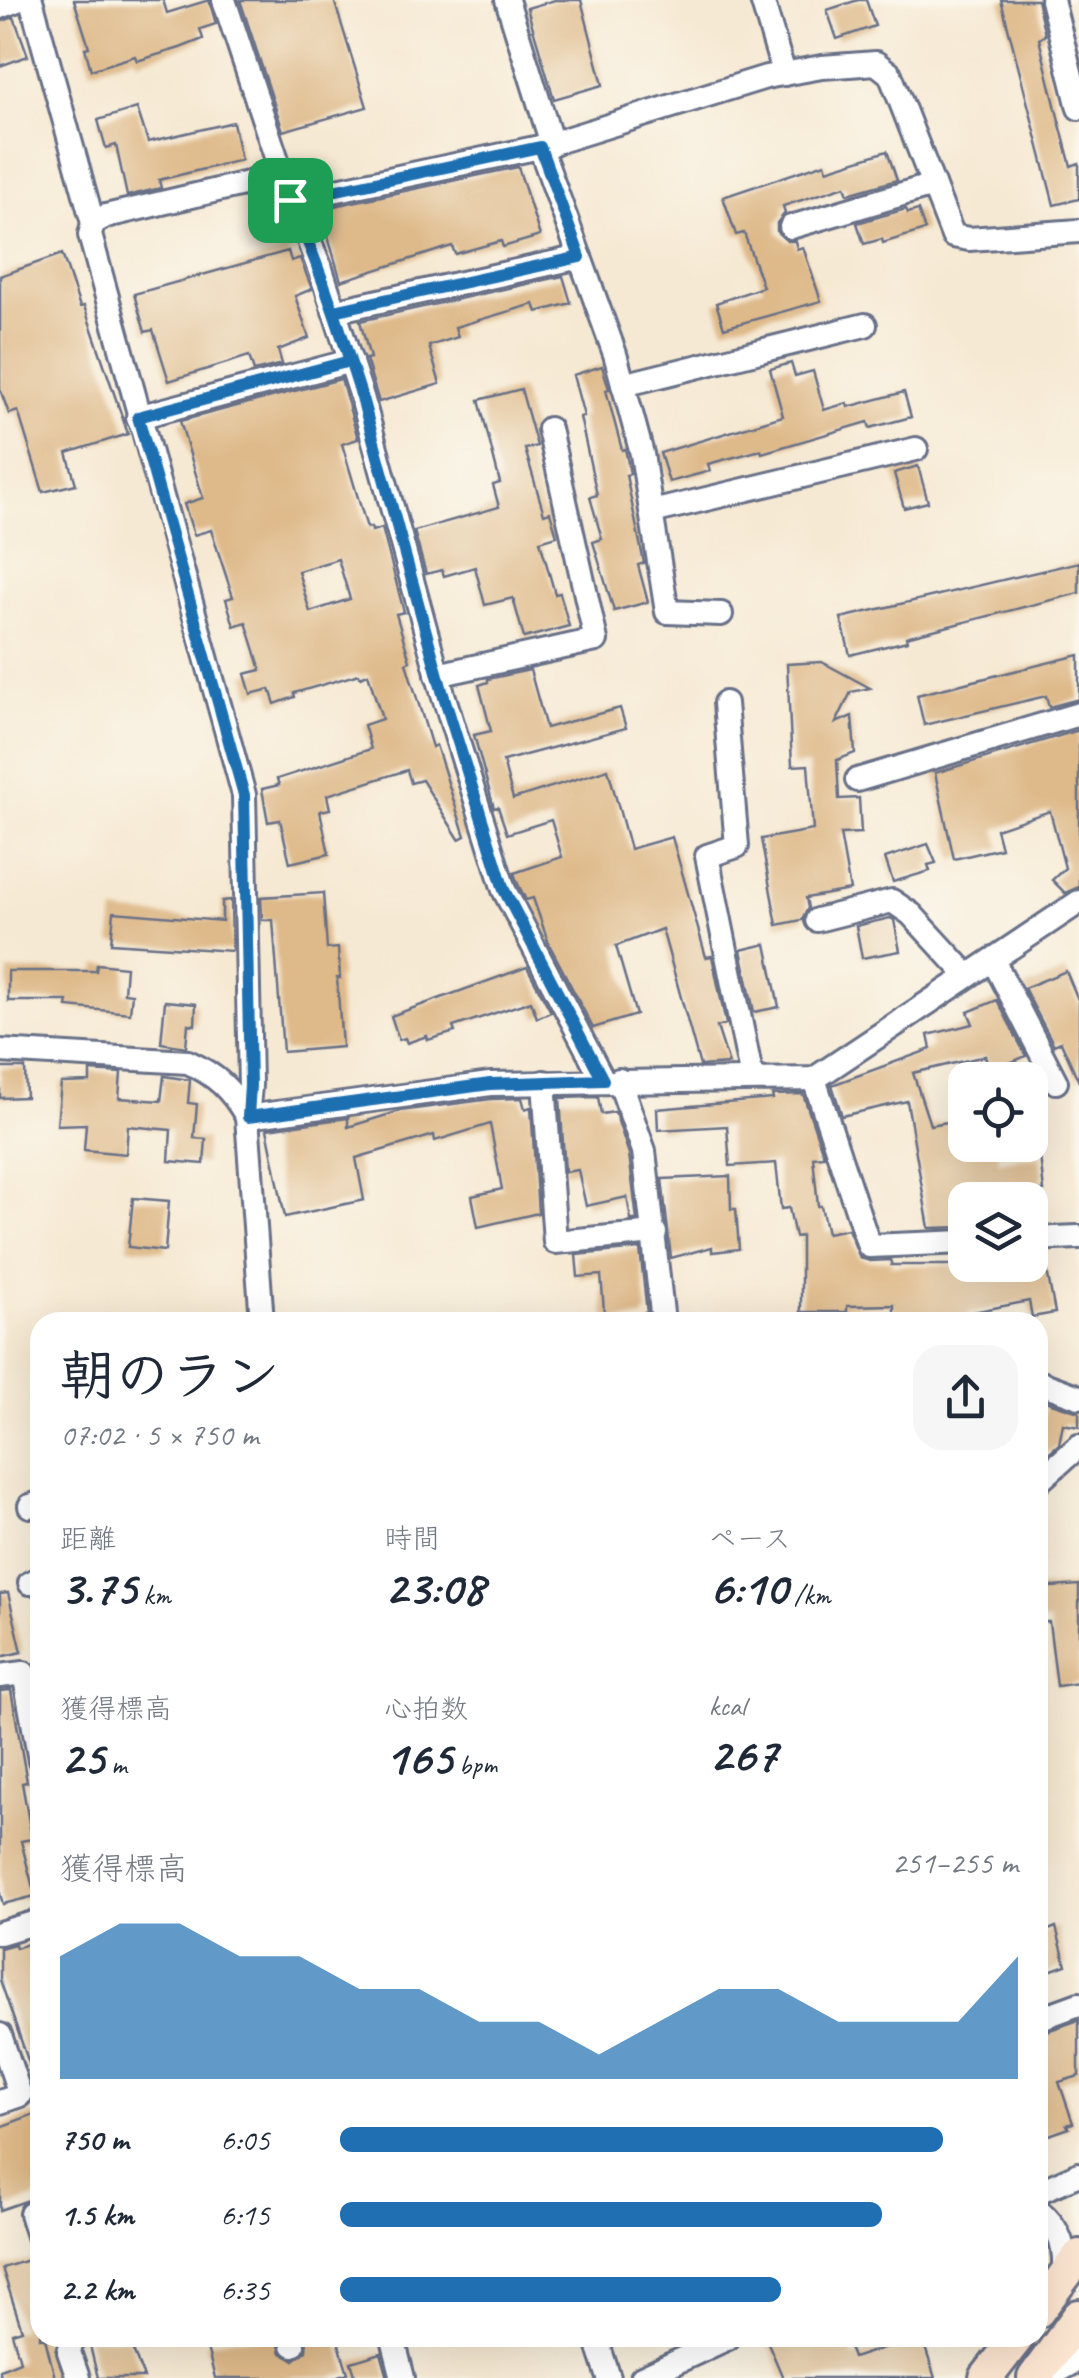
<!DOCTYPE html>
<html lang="ja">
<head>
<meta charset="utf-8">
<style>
	body { margin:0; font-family:Caveat,"Klee One",sans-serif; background:#f6f6f7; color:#1f2937; height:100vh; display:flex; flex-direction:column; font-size:38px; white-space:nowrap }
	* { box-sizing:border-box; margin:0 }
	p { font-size:32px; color:#747a83 }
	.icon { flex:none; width:55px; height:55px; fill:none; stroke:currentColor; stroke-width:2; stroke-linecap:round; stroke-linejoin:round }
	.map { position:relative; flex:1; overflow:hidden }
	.side { position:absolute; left:30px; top:1312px; width:1018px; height:1035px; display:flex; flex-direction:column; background:#fff; border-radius:30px; box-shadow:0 10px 40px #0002 }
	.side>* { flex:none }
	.buttons { position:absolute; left:948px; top:1062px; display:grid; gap:20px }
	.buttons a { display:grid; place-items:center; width:100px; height:100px; border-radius:20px; background:#fff; box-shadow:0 10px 40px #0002; font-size:50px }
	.pin { position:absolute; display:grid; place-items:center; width:85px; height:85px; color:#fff; margin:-42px; border-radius:20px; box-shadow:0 5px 15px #0006 }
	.round { display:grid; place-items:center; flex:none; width:105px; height:105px; border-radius:30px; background:#f6f6f7 }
	.summary { display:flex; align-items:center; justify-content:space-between; height:170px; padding:0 30px }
	h1 { font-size:55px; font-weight:700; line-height:75px }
	.figures { display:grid; grid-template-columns:repeat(3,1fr); gap:15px; height:170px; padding:10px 30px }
	.figures div { display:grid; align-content:center }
	.figures b { font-size:50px; font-weight:700 }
	.figures small { font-size:28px; font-weight:400 }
	.figures p { font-size:28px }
	.chart { height:280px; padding:20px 30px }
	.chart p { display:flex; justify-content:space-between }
	.chart svg { width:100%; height:180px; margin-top:10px; fill:#1f6fb2; opacity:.7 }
	ul { padding:0 30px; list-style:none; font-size:32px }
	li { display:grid; grid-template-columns:160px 120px 1fr; align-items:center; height:75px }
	li i { height:25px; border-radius:12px; background:#1f6fb2 }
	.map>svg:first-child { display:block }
	.building { fill:#deb989; fill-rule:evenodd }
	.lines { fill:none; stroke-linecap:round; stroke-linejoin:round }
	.street-casing { stroke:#687087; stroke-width:28 }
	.secondary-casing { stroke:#687087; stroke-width:38 }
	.street { stroke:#fff; stroke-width:22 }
	.secondary { stroke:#fce5d0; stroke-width:32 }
	.route-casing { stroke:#fff; stroke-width:20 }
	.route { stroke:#1f6fb2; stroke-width:12 }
</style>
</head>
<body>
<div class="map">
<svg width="1079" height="2378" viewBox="0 0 1079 2378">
	<rect width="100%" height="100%" fill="#fbf7ec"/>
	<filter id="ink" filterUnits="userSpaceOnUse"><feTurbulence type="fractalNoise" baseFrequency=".01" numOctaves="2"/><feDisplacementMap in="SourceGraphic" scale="20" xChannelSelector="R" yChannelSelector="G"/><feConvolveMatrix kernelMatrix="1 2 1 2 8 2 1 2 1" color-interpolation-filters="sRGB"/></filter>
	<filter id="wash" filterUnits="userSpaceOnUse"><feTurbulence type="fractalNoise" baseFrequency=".0048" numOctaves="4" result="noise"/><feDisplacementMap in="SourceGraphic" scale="40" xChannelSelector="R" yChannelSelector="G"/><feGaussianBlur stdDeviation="2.25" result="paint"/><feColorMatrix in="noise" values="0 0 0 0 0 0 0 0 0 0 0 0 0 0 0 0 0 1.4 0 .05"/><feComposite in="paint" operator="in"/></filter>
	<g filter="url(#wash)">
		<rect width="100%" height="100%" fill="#f6e9d3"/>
		<g id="blocks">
			<g class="building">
				<path d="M74,0h89l4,13 42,-13 7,24 -16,5 3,10 -23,9 -43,13 -2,-5 -44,14 -6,-22 4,-1z"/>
				<path d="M240,0h94l33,107 -84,24z"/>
				<path d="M555,0h26l22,85 -49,14 -27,-91z"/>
				<path d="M858,0h8l9,26 -38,13 -10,-29z"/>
				<path d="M1001,0h36l8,35 -6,4 18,74 14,53 8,-3v36l-25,6z"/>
				<path d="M14,17l14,39 -28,10v-44z"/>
				<path d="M137,108l11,34 85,-20 8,38 -82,20 2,8 -34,8 -11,-51 -10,3 -8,-28z"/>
				<path d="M887,151l10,29 -49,14 -3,-8 -62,20 2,7 -8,10v9l10,9h8l2,8 6,-2 18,54 -97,27 -8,-25 47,-16 -19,-54 -8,2 -13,-38 102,-34 2,7z"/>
				<path d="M518,167l22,69 -37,11 -2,-6 -46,13 -3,-8 -111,35 -21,-72z"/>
				<path d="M906,209l2,4 10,-3 7,20 -42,13 -1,-4 -18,5 -7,-21z"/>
				<path d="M288,251l3,10 9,-3 12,31 -17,7 14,42 -31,12 4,14 -28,7 -5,-15 -80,25 -16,-51 -8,2 -11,-38z"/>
				<path d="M62,254l18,53 4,-1 44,128 -61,19 9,31 -33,8 -25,-81 -9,3 -9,-25v-113z"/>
				<path d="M563,276l8,27 -34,9 -3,-8 -79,23 3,10 -29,9 11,38 -61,18 -13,-43 4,-1 -10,-37z"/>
				<path d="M791,363l4,13 18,-5 11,39 23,-7 1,4 56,-15 7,25 -41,11 -2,-6 -106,31 -1,-3 -53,14 2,7 -41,11 -9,-29 123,-37 -13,-47z"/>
				<path d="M602,366l7,23 -3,1 16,60 3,-1 2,9 3,16 -4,1 18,88 -6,2 10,37 -34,9 -21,-69 9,-3 -12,-42 7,-2 -17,-78 4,-1 -11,-41z"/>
				<path d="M341,379l17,60 -16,5 25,84 4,-1 1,4 10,-3 22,84 -8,2 14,47 -4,2 26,84 4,-2 29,91 -6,3 -37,-59 -11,3 -4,-13 -80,25 3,14 -10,2 9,43 -39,9 -10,-43 -12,2 -6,-33 17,-4 -2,-6 94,-30 -7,-24 18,-6 -14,-45 -8,3 -1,-3 -65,19 1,4 -20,7 -5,-15 -19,5 -6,-20 16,-4 -15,-48 -12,4 -8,-27 7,-2 -22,-67 -17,5 -10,-31 19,-6 -23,-77zM338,559l12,40 -40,13 -12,-41z"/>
				<path d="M521,389l16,57 -12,3 19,65 6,-2 7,24 -17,5 15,53 5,-1 9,33 -45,12 -11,-40 -28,7 -10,-38 -31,9 -2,-6 -16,4 -12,-43 85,-24 -6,-22 7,-2 -21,-83z"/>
				<path d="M918,466l10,36 -24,6 -10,-35z"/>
				<path d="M1079,562v31l-173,44 1,4 -57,14 -9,-37z"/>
				<path d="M1079,655v44l-30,8 -3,-11 -122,29 -7,-30z"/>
				<path d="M822,662l48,26 -19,4 -15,31 16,-7 3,37 -18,7 2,39 20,-1 2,35 -21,1 10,56 -44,8 2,10 -6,12 -25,5 -16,-86 52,-9 -5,-65 -16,1 -5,-102z"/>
				<path d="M530,670l16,58 74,-20 6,20 -123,33 10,38 95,-30 22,80 42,-12 34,120 6,-1 14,68 -9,3 12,37 -29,2 -38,-137 -46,17 20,69 -43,13 -44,-84 -16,-46 -7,2 -8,-16 -4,-11 48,-16 -11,-37 -44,14 -9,-27 -4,1 -20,-73 17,-4 -12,-46 9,-3v-3z"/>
				<path d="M1079,730v157l-14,6 -13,-13 13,-12 -15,-57 -54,18 5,19 -47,11 -19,-86z"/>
				<path d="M928,844l8,19 -8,2 2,6 -37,11 -8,-24z"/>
				<path d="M323,893l4,56 11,-1 2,30h-3l5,69 -59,5 -10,-132h-11l-1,-23z"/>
				<path d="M231,900l1,51 -121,-8 3,-31 108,9v-20z"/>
				<path d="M890,918l4,2 6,31 -38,7 -6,-32z"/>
				<path d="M766,944l13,63 -25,5 -13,-62z"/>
				<path d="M97,964l29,3 -2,26 8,1 -2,19 -63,-6 1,-6h-60v-30h88z"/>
				<path d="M527,967l24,45 -14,6 -6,-17 -78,26 2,5 -27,8 -1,-4 -20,7 -2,-5 -6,2 -8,-24z"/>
				<path d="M1066,971l13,31v80l-18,-40 -7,3 -30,-57z"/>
				<path d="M997,1000l29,56 -35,15 -6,-15 -72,17 17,52 35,-6v34l33,-4 1,12 41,-5 4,35 -79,9v27l-36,1 -22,-127 -65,15 -10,-31 99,-36 -3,-14 45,-11 -5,-12z"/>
				<path d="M165,1001l31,3 -1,21 -7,-1 -2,23 -25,-4z"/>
				<path d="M0,1068h25l1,29 -26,1z"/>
				<path d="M90,1071l31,2 -2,25 42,3 3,-25 26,4 -2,23 9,1 -3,34 12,1 -2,25 -35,-3 2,-31 -43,-4 -2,28 -42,-4 2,-26 -29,1 4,-42 29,-1z"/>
				<path d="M803,1094l21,62 -11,1 5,49h3l6,27 21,-4 12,29 10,3 21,-1v5h155l9,48 -23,4 -3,-16 -61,12 1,9h-75v-17l-47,1v6h-46v-76l-6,1 -6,-29 -8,1 -5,-46 -46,3 -3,-40 -69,4 -1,-21 116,-10 -1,-4z"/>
				<path d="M598,1097l3,17 14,-2 14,42 8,66h-6l-4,-23 -41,9 -8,-36 -13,2 -5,-74z"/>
				<path d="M522,1098l3,11 6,-2 7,106 -60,14 -6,-31 30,-7 -12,-65 -55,17 -1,-6 -78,23 8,42 -79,17 -18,-88 81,-11v9l52,-16 91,-12z"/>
				<path d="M730,1176l1,33h5l3,40 -27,3v-5l-41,11 -9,-79z"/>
				<path d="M133,1198l36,3 -4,50 -37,-4z"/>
				<path d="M640,1249l7,64h-3v5l-39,4 -4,-47 -23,2 -2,-22z"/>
				<path d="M1045,1401l34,11v15l-16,-3 -4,20 -9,8 -12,-2z"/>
				<path d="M1079,1585v98l-22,3 -8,-64h-11v-34z"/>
				<path d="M8,1593l14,59 -22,5v-63z"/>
				<path d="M11,1690l16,92 -5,1 10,56 -11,2 14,55 -32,8 -3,-10v-203z"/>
				<path d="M1056,1927l10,38 -28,10v-41z"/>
				<path d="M40,1940v31l-12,4 12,34v77h-3l-37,-106v-32l15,-4 1,4z"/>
				<path d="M1079,2020v56l-20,6 14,41 -6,2 2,3 -31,11v-105z"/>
				<path d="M34,2114l6,14v68l-40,14v-83z"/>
				<path d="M31,2259l9,29v50h5l10,40h-55v-9l20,-8 -8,-28 10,-3 -20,-62z"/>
				<path d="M88,2338h40l16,40h-46z"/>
				<path d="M230,2338h47l4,15 13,7 12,-9 1,-13h30l11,35 -15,5h-118l-9,-34z"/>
				<path d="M766,2338h80l7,20 60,-20h9l13,40h-152z"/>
				<path d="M381,2353l7,25h-32l-5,-16z"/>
			</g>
		</g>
	</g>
	<g filter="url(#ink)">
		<use href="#blocks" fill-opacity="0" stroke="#687087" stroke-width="2.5"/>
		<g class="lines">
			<g class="street-casing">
				<g id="street">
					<path d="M31,0l62,223"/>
					<path d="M224,0l58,175 39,94 41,128 81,297 61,196 99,190"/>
					<path d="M507,0l45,144"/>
					<path d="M762,0l22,74"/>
					<path d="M1052,0l27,108"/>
					<path d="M0,7l17,-7"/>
					<path d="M540,147l75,207 27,100 25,158 54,2"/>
					<path d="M290,200l250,-53 226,-70 56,-10 54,-4 14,11 63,162 16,3 110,-8"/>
					<path d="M791,227l142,-42"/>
					<path d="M334,311l246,-54"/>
					<path d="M623,385l242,-60"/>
					<path d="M138,417l213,-56"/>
					<path d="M652,512l264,-63"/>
					<path d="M437,675l159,-35 -47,-211"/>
					<path d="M725,703l12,143 -30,10 45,223"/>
					<path d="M857,780l222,-66"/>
					<path d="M817,920l75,-19 19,13 57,62"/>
					<path d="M993,960l63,122"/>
					<path d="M0,1051l188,11c28,13 44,28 59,55"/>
					<path d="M814,1079l55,167 96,-4"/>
					<path d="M619,1080l25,71 19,171"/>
					<path d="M544,1082l11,160 100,-9"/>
					<path d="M247,1117l243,-33 324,-5 265,-177"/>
					<path d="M1030,1239l49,-2"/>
					<path d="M262,1322l-15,-205 3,-32 -6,-290 -154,-560 3,-12 13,-7 176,-41"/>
					<path d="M1038,1382l41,15"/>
					<path d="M1038,1482l41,-36"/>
					<path d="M30,1506l10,-3"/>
					<path d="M30,1583l10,-5"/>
					<path d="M0,1676l24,-3 16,87"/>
					<path d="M0,1933l40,-12"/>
					<path d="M1038,2019l41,-15"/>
					<path d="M0,2035l20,60 -20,7"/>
					<path d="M1038,2192l41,-18"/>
					<path d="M1038,2210c23,18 29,40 25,68"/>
					<path d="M31,2214l9,28"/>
					<path d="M73,2338l-4,14 9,26"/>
					<path d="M292,2338l1,7"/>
					<path d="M398,2338l-5,1 10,39"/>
					<path d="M596,2338l13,40"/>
					<path d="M642,2378l86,-40"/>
					<path d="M1045,2378l34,-19"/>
				</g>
			</g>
			<g class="secondary-casing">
				<g id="secondary">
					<path d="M1038,2311l41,-55"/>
					<path d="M986,2378l31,-40"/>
					<path d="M1034,2378l45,-62"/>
				</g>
			</g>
			<use href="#street" class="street"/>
			<use href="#secondary" class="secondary"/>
		</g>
	</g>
	<g class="lines" filter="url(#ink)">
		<g class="route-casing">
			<path id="route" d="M290,200c24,53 42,106 60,161l-212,56 106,378 6,290 -2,32 242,-33 113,-4 -99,-190 -61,-196 -81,-296 -28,-87 246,-54 -40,-110 -250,53"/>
		</g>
		<use href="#route" class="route"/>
	</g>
</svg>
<div class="buttons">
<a><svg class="icon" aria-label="locate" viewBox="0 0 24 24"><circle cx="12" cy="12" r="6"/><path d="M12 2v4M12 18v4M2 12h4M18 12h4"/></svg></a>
<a><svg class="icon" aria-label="layers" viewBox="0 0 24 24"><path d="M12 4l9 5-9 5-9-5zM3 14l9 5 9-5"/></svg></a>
</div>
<div class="pin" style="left:290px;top:200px;background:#1e9e55"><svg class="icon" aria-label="arrive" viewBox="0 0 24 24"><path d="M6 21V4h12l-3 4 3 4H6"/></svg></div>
<section class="side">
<div class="summary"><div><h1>朝のラン</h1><p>07:02 · 5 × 750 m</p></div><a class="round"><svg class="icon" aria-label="share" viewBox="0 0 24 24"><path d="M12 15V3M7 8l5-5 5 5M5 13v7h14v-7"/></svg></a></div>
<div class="figures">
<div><p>距離</p><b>3.75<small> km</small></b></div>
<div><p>時間</p><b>23:08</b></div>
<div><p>ペース</p><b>6:10<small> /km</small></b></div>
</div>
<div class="figures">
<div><p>獲得標高</p><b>25<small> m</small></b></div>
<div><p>心拍数</p><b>165<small> bpm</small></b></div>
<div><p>kcal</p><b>267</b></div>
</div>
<div class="chart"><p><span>獲得標高</span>251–255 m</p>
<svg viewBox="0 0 160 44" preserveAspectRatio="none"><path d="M0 44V14L10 6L20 6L30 14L40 14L50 22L60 22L70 30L80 30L90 38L100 30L110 22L120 22L130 30L140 30L150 30L160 14V44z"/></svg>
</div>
<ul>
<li><b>750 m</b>6:05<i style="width:89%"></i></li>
<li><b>1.5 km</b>6:15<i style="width:80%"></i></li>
<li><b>2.2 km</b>6:35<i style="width:65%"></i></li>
</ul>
</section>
</div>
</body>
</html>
